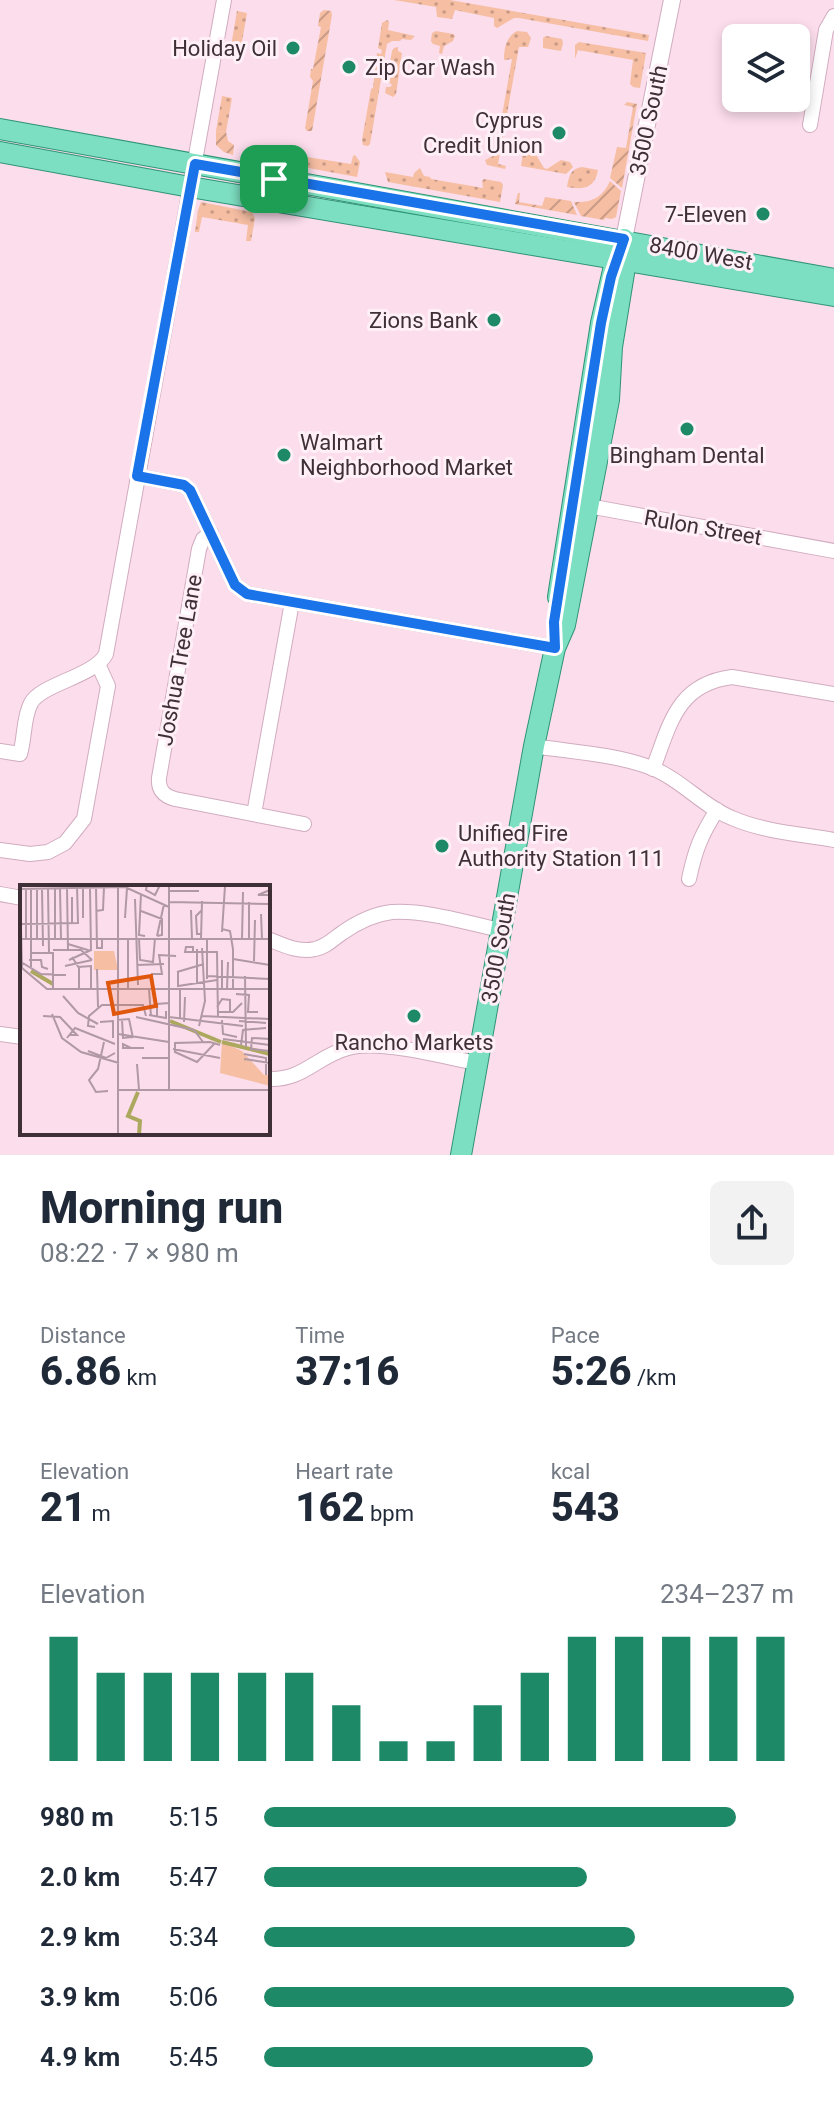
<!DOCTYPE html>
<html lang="en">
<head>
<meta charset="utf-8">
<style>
	body { margin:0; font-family:Roboto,sans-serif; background:#f2f2f3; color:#1f2937; height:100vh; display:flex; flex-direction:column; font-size:30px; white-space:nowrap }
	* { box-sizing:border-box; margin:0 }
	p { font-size:26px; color:#747a83 }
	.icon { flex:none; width:44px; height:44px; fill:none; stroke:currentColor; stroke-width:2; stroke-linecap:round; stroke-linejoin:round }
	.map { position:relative; height:1155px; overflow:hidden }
	.side { display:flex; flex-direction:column; background:#fff; flex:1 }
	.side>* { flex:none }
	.buttons { position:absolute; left:722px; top:24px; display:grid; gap:16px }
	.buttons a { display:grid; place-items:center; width:88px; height:88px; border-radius:12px; background:#fff; box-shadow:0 4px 12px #0003; font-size:40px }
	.pin { position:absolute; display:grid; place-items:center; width:68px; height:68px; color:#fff; margin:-34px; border-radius:16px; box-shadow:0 4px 12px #0006 }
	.round { display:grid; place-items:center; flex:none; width:84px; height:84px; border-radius:12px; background:#f2f2f3 }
	.summary { display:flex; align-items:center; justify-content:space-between; height:136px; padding:0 40px }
	h1 { font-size:44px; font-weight:800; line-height:60px }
	.metrics { display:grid; grid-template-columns:repeat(3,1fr); gap:12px; height:136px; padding:8px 40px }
	.metrics div { display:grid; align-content:center }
	.metrics b { font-size:40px; font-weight:800 }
	.metrics small { font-size:22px; font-weight:400 }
	.metrics p { font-size:22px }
	.chart { height:224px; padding:16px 40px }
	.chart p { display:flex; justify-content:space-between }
	.chart svg { width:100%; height:144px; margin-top:8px; stroke:#1e8967; stroke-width:6 }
	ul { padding:0 40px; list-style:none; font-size:26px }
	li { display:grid; grid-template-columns:128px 96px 1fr; align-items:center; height:60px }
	li i { height:20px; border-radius:10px; background:#1e8967 }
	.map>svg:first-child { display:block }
	.grass { fill:url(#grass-dots) }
	.garden { fill:url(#garden-furrows) }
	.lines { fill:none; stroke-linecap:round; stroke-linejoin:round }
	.minor-casing { stroke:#d1acbf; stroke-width:16 }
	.tertiary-casing { stroke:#d1acbf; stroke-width:18 }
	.primary-casing { stroke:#2f9476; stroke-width:22 }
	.minor { stroke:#fff; stroke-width:14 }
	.tertiary { stroke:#fff; stroke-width:16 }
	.primary { stroke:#7ddfc1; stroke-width:20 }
	.route-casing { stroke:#fff; stroke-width:16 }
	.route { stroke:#1a73e8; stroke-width:10 }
	.poi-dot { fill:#1e8967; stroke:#ffeff7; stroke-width:3 }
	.labels { text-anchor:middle; stroke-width:6; stroke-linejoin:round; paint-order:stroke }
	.poi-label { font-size:22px; fill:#3f3038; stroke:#ffeff7; text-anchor:end }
	.street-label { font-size:22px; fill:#3f3038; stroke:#ffeff7 }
	.inset-river { fill:none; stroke:#aca85e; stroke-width:4 }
	.inset-road { fill:none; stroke:#b098a4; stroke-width:2 }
	.view { fill:#e0570e; fill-opacity:0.15; stroke:#e0570e; stroke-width:4 }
	.inset-edge { fill:none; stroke:#3f3038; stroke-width:4 }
</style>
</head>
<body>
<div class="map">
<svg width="834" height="1155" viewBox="0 0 834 1155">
	<defs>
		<pattern id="grass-dots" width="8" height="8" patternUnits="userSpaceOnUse" patternTransform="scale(2)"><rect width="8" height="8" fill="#f6bea3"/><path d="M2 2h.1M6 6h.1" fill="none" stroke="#c99b86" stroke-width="1.8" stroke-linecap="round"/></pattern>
		<pattern id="garden-furrows" width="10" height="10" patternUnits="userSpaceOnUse" patternTransform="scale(2)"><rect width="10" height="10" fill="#f6bea3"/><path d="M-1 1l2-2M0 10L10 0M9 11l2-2" fill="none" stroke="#c99b86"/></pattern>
	</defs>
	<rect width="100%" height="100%" fill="#fcddec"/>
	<g class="grass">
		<path d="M394,0h56l199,35 -1,6 -129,-23h-5l-17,10 -3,-2v-8l-39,-8 -3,9 -15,-2 -1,-10z"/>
		<path d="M237,11l10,2 -7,40 -10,-1z"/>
		<path d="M387,20l2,2 -1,8 27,6 -4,4 -9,-1 -2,2h-8l-5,3 -17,100 -2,2 -5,-1 -1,-5 9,-51 2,-1 4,-35 4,1 1,-4 -4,-2 4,-25z"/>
		<path d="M436,31l17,3 2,2 -2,5 -9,5 -2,8 -3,-1 1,-7 -7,-2 -2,-3 1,-8z"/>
		<path d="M517,31l10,1 4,6 -3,9h-9l-21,117 8,2 -1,3 -18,-4 -2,-5 10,-5 17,-96 -8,1c0,-12 2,-23 13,-29z"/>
		<path d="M546,36l16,3 1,4 -2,8 -18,-3v-10z"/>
		<path d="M579,42l67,11 -6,35 -7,-1 -3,-3 3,-24 -55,-10 -3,9v-14z"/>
		<path d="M398,47v4l4,2 -6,41 -3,3 -8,-4 1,-6h4l2,-2 -5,-5 5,-29 2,-3z"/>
		<path d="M222,96l10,2 -6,34 -10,-1z"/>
		<path d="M523,152l12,1 9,15 3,1 14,-9 9,2 3,5 -7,7 -45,-8z"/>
		<path d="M355,155l5,7 -3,15 -54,-10 4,-10 44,7 2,-8z"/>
		<path d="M582,167l16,3c-3,18 -14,20 -31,17 2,-10 3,-18 15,-20z"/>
		<path d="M420,168l4,8 6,1 1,2 52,9 -1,-7 2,-2 17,3 2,3 -3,17 -112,-20 -3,-10 28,5 1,-4z"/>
		<path d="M201,202l51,10 3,6 -4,23h-5l2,-16 -46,-8 -3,15h-4l3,-22z"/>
	</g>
	<g class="garden">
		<path d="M324,10l7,1 1,4 -20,116h-5l-2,-3 8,-47 -3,-4 1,-8h2l8,-42 -3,-1 2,-13z"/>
		<path d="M627,102l10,2 -15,84 -12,-10 7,-31 9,1 7,-41 -9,-2z"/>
		<path d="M216,131l10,1 2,9 6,4 -1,10 -9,-3 -8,-7z"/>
		<path d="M610,181l11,10 -5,26 -4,2 -7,-1 -1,2 -23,-4 -7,-14c18,1 29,-5 36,-21z"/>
		<path d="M518,193h2l-1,9 23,4 3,-9 26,4 6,14 -62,-11z"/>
	</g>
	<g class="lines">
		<g class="minor-casing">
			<g id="minor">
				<path d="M810,125l16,-95 8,-14"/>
				<path d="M137,476l47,9 6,5 45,95 12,9 308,54"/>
				<path d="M583,505l251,46"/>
				<path d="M211,533l-8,6 -4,10 -40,229c-1,12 5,18 16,21l129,25"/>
				<path d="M534,746c38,6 79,8 115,21 31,11 53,39 83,51 32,14 69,16 102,22"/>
				<path d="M0,751l20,3c5,-16 3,-36 11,-51 10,-19 64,-27 75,-49l118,-654"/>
				<path d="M653,769c17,-45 24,-85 79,-92l102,17"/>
				<path d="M254,814l38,-212"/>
				<path d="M0,850l30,4 18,-2 17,-9 19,-24 24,-133 -10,-22"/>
				<path d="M689,879c6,-29 12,-44 28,-69"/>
				<path d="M0,894l22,4"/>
				<path d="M268,939c15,6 31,14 47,10 11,-2 18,-10 27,-16 14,-10 33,-19 50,-21 36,-2 74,11 109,18"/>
				<path d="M0,1034l22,3"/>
				<path d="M268,1079c35,2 49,-23 80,-31 31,-9 96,9 129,15"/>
			</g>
		</g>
		<g class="tertiary-casing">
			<path id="tertiary" d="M624,239l48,-239"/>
		</g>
		<g class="primary-casing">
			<g id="primary">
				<path d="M0,129l834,150"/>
				<path d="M0,152l190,35 644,109"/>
				<path d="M558,597l43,-274 13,-57"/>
				<path d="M461,1155l73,-409 21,-98 10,-23 44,-225 3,-53 14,-86 -2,-22"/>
			</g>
		</g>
		<use href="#minor" class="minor"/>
		<use href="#tertiary" class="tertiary"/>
		<use href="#primary" class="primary"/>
	</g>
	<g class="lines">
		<g class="route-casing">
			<path id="route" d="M195,164l429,75 -13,38 -10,46 -47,299 1,26 -308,-54 -12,-9 -45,-95 -6,-5 -47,-9z"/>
		</g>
		<use href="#route" class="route"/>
	</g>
	<g class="poi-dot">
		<circle cx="293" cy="48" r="8"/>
		<circle cx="349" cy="67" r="8"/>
		<circle cx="559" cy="133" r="8"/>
		<circle cx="763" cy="214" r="8"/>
		<circle cx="494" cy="320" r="8"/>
		<circle cx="687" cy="429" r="8"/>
		<circle cx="284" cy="455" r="8"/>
		<circle cx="442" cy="846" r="8"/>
		<circle cx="414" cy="1016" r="8"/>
	</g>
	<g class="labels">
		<g class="poi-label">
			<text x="277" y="56">Holiday Oil</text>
			<text x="365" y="75" text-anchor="start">Zip Car Wash</text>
			<text x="543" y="128">Cyprus<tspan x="543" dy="25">Credit Union</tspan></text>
			<text x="747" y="222">7-Eleven</text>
			<text x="478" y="328">Zions Bank</text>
			<text x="300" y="450" text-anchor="start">Walmart<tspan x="300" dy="25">Neighborhood Market</tspan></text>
			<text x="687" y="463" text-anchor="middle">Bingham Dental</text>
			<text x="458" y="841" text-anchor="start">Unified Fire<tspan x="458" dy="25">Authority Station 111</tspan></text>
			<text x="414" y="1050" text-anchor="middle">Rancho Markets</text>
		</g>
		<g class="street-label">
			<text transform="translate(648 120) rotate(-78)" y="8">3500 South</text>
			<text transform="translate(701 253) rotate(10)" y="8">8400 West</text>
			<text transform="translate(703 527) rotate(10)" y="8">Rulon Street</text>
			<text transform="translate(179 660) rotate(-80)" y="8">Joshua Tree Lane</text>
			<text transform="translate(498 948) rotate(-80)" y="8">3500 South</text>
		</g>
	</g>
	<g transform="translate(20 885)">
		<rect width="250" height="250" fill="#fcddec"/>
		<path d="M74,66h20l4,19h-24zM202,157l20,9 22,24h6v11l-50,-13z" fill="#f6bea3"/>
		<path class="inset-river" d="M11,86l22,13M150,136l51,21M202,157l48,12M118,207l-10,24 12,5 -1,14"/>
		<path class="inset-road" d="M127,0l-1,5 9,5 5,-10M149,0v205M219,0l31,1M171,1h39M76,2l1,61h5v-9M28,3l1,65M35,3v51M40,3l1,51M47,3l1,62M63,3v30M0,4l2,79 25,21h71M0,4l105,-2 44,20M6,4v50M17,4v50M22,4l1,57M250,5l-12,5h12M149,6h30M121,9l-2,41 6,1M52,12v26M115,14l3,86M149,17l101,2M171,25l1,29M76,26l7,-1 1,-23M121,26l21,8v16l-5,1M241,29l1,25M105,33l2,-30M1,39l57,-1 -1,-38M202,44l8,2 3,18v40M202,47l3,-46M181,49h-4l-1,-18 6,-6M137,51l7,-32M1,54h249M108,54v51M119,54l1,21 13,2 2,-24M181,54l1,-38M187,54v40M222,54l1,-47M229,54v-37M48,59l23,7M166,62h7v5h-8zM177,64v35M33,65h28l11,10M173,67h24l1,65M12,68h21v36M52,72l7,11v21M213,74l37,6M9,75h12l1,7 6,2M49,75l22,-10 -1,-62M234,76l1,-41M1,77l20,12 25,1M117,80l27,-1M45,81l27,-6M11,82v-78M58,82l13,-1v23M77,84l1,38M157,87l27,-8M158,87v14l39,-6M131,89h11l-3,-19 17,1M187,91l63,3M225,91l1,71M98,104h48M129,104l2,27M142,104h108M160,104v29M202,104v-29M207,104l1,-27M216,109l13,1 -1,17h10M43,111l15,17 20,11M197,122l5,-8 8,1v12M197,127h16l9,-9M32,129l10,24 19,14 38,11M129,130l17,3v-7M23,131l17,1 17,18h-7M137,131v-12l12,-1M182,131l68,3M116,132l58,13 9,12M149,132l74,9M97,135l12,-1 4,19M102,135l1,18 9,-1M202,135l1,14 14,3M219,136l27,2M80,137l13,-1v17M164,137l1,-25M179,141l6,-25 -3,-53M75,142l-7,-1 1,-10 13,-11h41l3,11M98,149l51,8M47,153l8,-10 40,16M203,154l47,6M250,154l-18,-1 -1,11 19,2M84,157l-6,27 -9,11 7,12 12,-1M194,159l-17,18 -22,-10v-9l35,-1 10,3M221,160l2,-15 23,-2M111,163l-8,-4v4h21M153,164l47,9M68,166l18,7 9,-5M224,169l22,4v17M122,173h27M224,174l26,4M117,179l2,26M98,205h152M98,250v-250"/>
		<path class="view" d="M131,91l5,30 -42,8 -6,-31z"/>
		<rect width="250" height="250" class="inset-edge"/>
	</g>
</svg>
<div class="buttons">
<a><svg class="icon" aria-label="layers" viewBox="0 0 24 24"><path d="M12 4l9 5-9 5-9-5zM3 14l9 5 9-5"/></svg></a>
</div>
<div class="pin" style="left:274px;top:179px;background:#1e9e55"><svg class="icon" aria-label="arrive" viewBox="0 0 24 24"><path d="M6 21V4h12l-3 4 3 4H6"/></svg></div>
</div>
<section class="side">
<div class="summary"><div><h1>Morning run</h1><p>08:22 · 7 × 980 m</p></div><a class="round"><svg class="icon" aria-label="share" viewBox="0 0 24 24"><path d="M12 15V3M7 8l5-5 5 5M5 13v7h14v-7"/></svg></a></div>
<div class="metrics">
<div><p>Distance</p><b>6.86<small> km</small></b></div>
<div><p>Time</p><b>37:16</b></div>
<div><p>Pace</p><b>5:26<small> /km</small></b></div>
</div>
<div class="metrics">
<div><p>Elevation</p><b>21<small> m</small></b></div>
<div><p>Heart rate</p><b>162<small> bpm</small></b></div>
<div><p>kcal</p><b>543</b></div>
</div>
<div class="chart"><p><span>Elevation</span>234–237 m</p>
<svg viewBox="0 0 160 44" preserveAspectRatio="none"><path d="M5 44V6M15 44V17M25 44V17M35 44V17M45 44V17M55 44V17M65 44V27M75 44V38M85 44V38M95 44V27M105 44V17M115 44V6M125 44V6M135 44V6M145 44V6M155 44V6"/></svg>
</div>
<ul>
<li><b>980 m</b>5:15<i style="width:89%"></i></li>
<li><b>2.0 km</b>5:47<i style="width:61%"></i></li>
<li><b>2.9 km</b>5:34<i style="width:70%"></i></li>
<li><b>3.9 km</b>5:06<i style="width:100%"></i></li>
<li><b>4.9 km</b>5:45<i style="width:62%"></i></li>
</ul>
</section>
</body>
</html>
